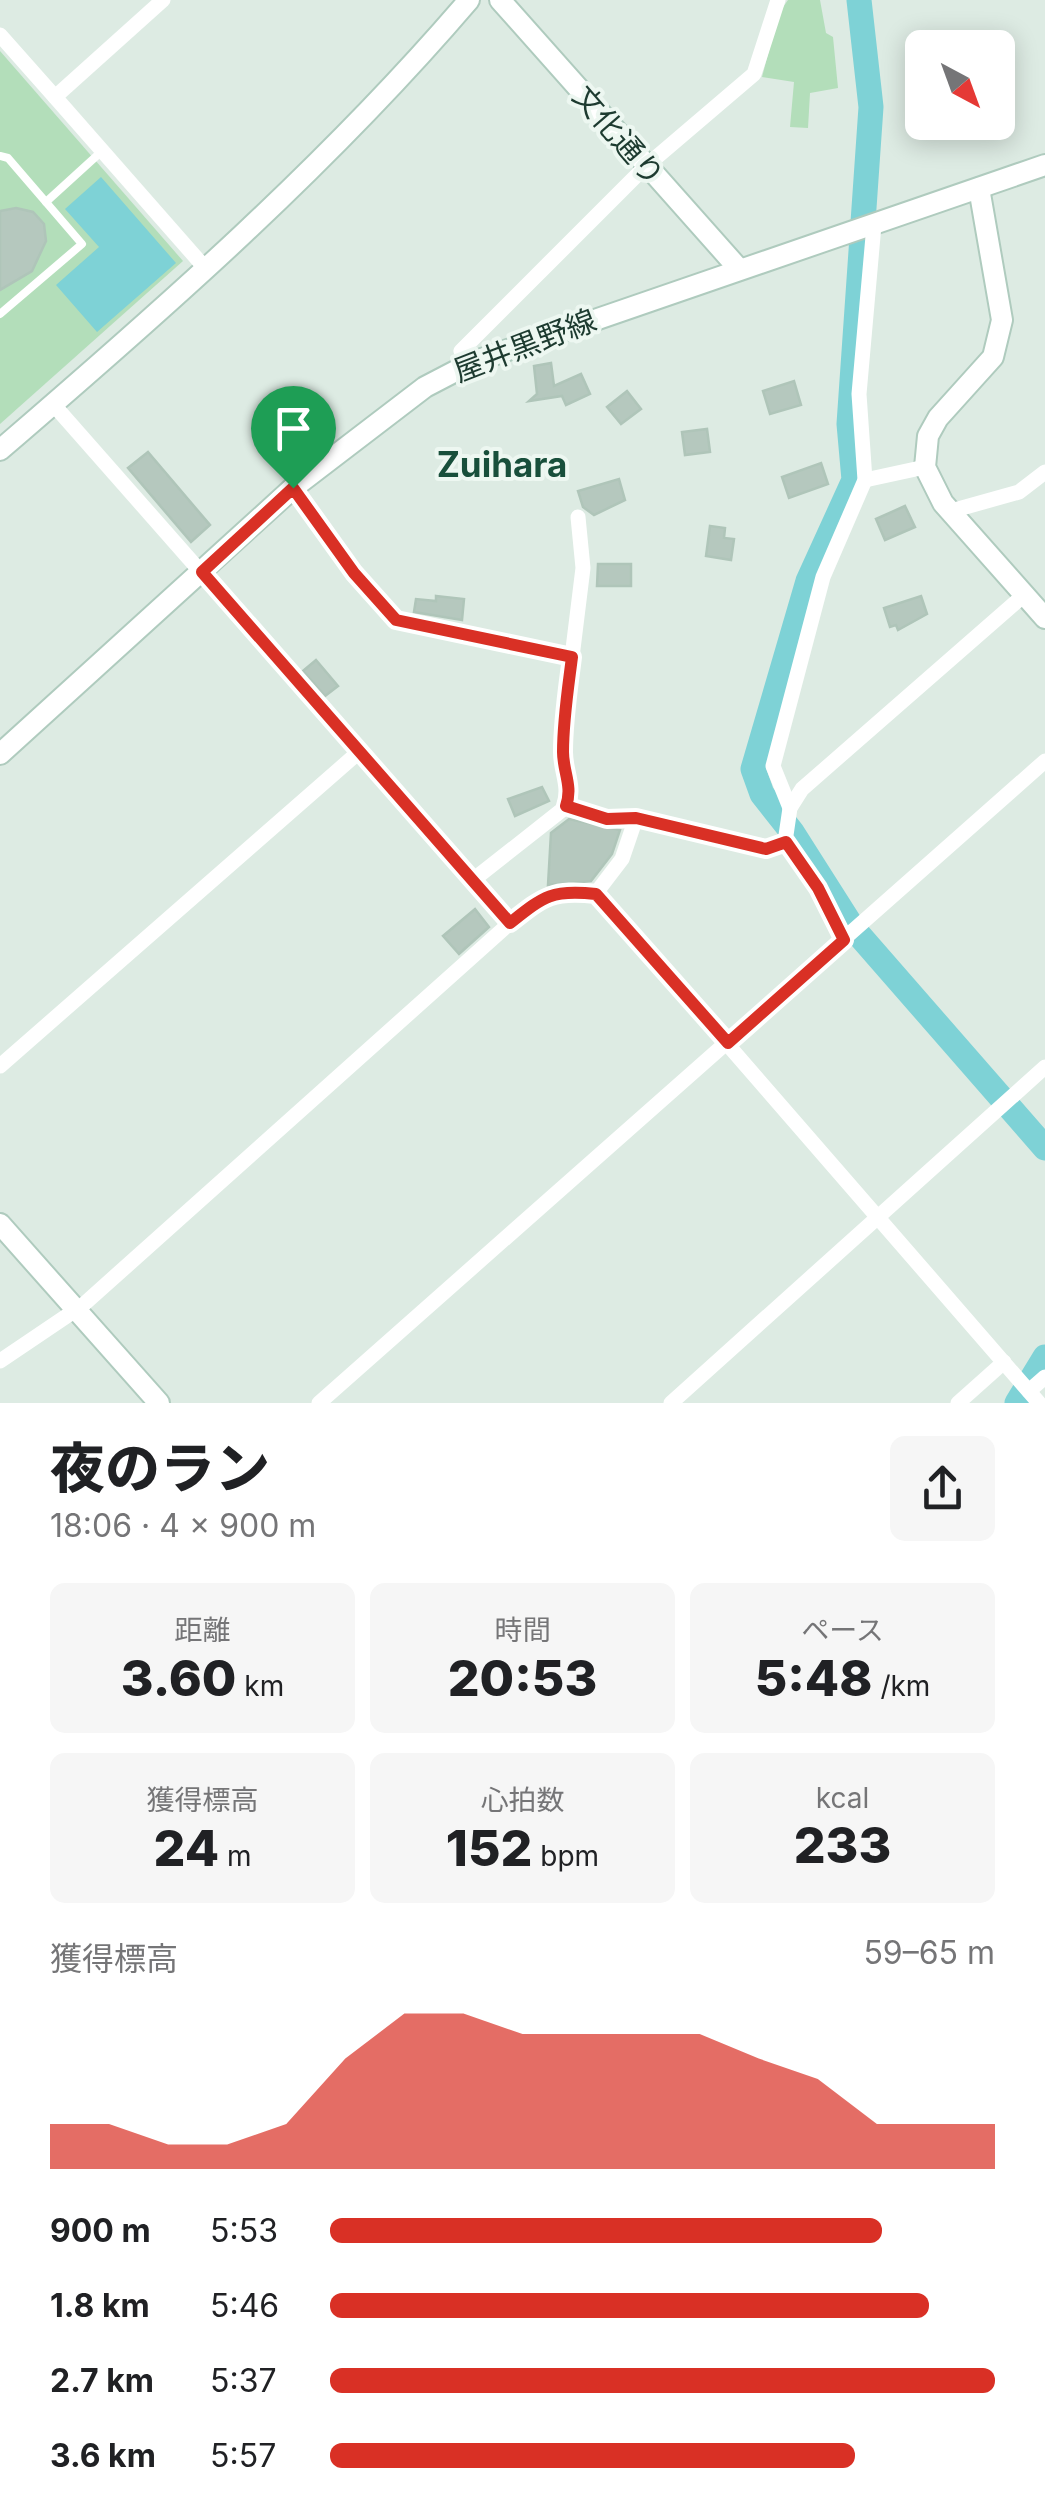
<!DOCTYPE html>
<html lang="ja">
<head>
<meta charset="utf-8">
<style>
	body { margin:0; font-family:Inter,"Noto Sans JP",sans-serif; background:#f6f6f6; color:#202124; height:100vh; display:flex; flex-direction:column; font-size:38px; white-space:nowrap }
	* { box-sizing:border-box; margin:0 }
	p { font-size:32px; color:#757577 }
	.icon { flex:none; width:55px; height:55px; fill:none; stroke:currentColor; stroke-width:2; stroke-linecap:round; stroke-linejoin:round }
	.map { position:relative; height:1403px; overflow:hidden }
	.sheet { display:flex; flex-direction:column; background:#fff; flex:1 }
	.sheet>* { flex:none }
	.needle { width:65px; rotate:139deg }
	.controls { position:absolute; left:905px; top:30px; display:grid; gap:20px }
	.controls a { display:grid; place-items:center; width:110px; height:110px; border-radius:15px; background:#fff; box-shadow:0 5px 25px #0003; font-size:50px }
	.pin { position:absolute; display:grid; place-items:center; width:85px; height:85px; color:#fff; margin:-102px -42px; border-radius:50% 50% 50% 0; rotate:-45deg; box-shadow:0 0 10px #0007 }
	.pin .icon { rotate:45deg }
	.round { display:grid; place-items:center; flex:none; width:105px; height:105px; border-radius:15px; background:#f6f6f6 }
	.head { display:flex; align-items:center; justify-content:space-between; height:170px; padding:0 50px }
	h1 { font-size:55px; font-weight:800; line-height:75px }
	.stats { display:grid; grid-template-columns:repeat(3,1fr); gap:15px; height:170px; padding:10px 50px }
	.stats div { display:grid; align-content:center; border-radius:15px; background:#f6f6f6; text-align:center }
	.stats b { font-size:50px; font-weight:800 }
	.stats small { font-size:28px; font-weight:400 }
	.stats p { font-size:28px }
	.chart { height:280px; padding:20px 50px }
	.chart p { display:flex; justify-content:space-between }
	.chart svg { width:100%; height:180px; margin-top:10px; fill:#d93025; opacity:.7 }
	ul { padding:0 50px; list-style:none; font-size:32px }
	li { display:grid; grid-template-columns:160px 120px 1fr; align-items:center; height:75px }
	li i { height:25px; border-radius:12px; background:#d93025 }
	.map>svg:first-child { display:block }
	.green { fill:#b3deba }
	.water { fill:#7ed2d6 }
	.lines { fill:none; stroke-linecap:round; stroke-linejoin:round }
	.river { stroke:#7ed2d6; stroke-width:25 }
	.building { fill:#b5c8be; stroke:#afc5b9; stroke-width:2.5 }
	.secondary-casing { stroke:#afcbbe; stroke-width:24 }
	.lane { stroke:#fff; stroke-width:8 }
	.street { stroke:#fff; stroke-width:15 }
	.secondary { stroke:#fff; stroke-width:20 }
	.route-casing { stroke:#fff; stroke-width:20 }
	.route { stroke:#d93025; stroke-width:12 }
	.labels { text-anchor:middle; stroke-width:8; stroke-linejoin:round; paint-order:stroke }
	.street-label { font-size:30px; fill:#1d3b30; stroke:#edf7f1 }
	.quarter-label { font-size:35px; font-weight:bold; fill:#184f3b; stroke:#edf7f1 }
</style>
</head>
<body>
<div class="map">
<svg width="1045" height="1403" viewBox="0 0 1045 1403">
	<rect width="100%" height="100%" fill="#ddebe3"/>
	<g class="green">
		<path d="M788,0h32l6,33 7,4 5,51 -28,5 -2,35 -18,-1 4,-45 -32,-5 17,-64z"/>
		<path d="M0,51l183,210 -183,163z"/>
	</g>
	<path class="water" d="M101,177l75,86 -79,69 -41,-47 43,-38 -34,-38z"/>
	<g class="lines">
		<g class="river">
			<path d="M859,0l12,107 -22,317 5,56 -46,101 -55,188 9,25 30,38 61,96 192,220"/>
			<path d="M1017,1403l28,-46"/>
		</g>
	</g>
	<g class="building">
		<path d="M16,208l17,4 11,12 2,17 -14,30 -32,19v-79z"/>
		<path d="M551,363l3,23 27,-12 9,20 -24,11 -4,-9 -33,5 8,-7 -3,-28z"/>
		<path d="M794,381l7,24 -31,9 -7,-23z"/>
		<path d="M627,391l14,18 -20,15 -14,-17z"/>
		<path d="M707,429l3,23 -25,3 -3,-23z"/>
		<path d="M148,452l62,73 -19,17 -63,-74z"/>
		<path d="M821,463l7,21 -39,14 -7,-21z"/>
		<path d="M619,479l6,21 -31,15 -11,-8 -5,-16z"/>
		<path d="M905,506l10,21 -30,13 -9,-21z"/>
		<path d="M710,526l15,2 -1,10 10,1 -3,21 -25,-4z"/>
		<path d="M598,564h33v22h-34z"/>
		<path d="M436,596l28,3 -2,21 -48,-8 2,-13 20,2z"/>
		<path d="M921,596l6,18 -29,16 -2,-5 -6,2 -6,-19z"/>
		<path d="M316,660l22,26 -13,10 -22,-25z"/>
		<path d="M542,787l7,14 -34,15 -7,-17z"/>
		<path d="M569,819l51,11 -8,24 -21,27 -43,4 3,-52z"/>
		<path d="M475,909l14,18 -30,27 -16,-18z"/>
	</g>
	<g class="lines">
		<g class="secondary-casing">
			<g id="secondary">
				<path d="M500,0l239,269"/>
				<path d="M979,188l23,132 -9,37 -55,61 -10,18 -3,31 18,36 102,115"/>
				<path d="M0,450c164,-141 328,-285 469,-450"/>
				<path d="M0,754l293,-266 132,-101 48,-25 572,-197"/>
				<path d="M0,1224l159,179"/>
			</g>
		</g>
		<g class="lane">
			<path d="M0,156l8,2 74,86 -82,70"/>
			<path d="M46,202l56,-51"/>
		</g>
		<g class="street">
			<path d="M163,0l-108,97 151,172"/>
			<path d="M0,35l55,62"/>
			<path d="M468,364l-7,-13 184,-184 109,-93 24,-74"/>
			<path d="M53,404l457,519"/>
			<path d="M865,480l60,-13"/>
			<path d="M293,488l61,85 42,47 176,37c-4,32 -9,63 -9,95 0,20 10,34 4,54l-94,74"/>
			<path d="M951,511l68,-19 26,-20"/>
			<path d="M572,657l11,-89 -5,-51"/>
			<path d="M567,806l40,13 29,-1 131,31 18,-7"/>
			<path d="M790,808l-17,-42 50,-189 42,-97 -6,-86 15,-169"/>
			<path d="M596,893l26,-34 14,-41"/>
			<path d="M844,939l-26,-51 -33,-46 5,-34 12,-19 222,-194"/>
			<path d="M0,1066l360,-315"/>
			<path d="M0,1361l83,-56 427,-382c34,-27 42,-34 86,-30l443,510"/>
			<path d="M1029,1391l16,-14"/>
			<path d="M319,1403l726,-642"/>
			<path d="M671,1403l374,-336"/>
			<path d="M958,1403l46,-41"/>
		</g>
		<use href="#secondary" class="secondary"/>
	</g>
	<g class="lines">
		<g class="route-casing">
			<path id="route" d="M293,488l61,85 42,47 176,37c-4,32 -9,63 -9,95 0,20 10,34 3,54l41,13 29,-1 130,31 20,-7 32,46 26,52 -116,103 -132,-149c-44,-5 -52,2 -86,29l-308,-351z"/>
		</g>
		<use href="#route" class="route"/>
	</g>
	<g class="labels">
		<g class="street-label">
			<text transform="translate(618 136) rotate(49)" y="10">文化通り</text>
			<text transform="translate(525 346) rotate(-21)" y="10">屋井黒野線</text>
		</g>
		<g class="quarter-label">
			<text x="502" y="477">Zuihara</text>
		</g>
	</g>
</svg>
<div class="controls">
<a><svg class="needle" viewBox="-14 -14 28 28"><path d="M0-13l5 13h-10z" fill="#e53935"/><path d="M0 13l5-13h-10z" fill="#757577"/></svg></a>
</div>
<div class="pin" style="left:293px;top:488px;background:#1e9e55"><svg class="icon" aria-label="arrive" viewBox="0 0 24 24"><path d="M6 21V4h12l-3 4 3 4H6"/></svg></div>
</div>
<section class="sheet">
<div class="head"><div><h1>夜のラン</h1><p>18:06 · 4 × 900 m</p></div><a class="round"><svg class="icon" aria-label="share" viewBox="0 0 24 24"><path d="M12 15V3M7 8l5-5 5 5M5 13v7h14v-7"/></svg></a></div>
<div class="stats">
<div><p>距離</p><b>3.60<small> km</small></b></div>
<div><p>時間</p><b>20:53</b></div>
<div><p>ペース</p><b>5:48<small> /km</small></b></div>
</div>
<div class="stats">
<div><p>獲得標高</p><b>24<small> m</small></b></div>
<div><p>心拍数</p><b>152<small> bpm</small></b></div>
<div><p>kcal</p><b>233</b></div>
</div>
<div class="chart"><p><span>獲得標高</span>59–65 m</p>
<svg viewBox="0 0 160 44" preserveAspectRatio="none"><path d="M0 44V33L10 33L20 38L30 38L40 33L50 17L60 6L70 6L80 11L90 11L100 11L110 11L120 17L130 22L140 33L150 33L160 33V44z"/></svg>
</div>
<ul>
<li><b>900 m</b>5:53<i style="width:83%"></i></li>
<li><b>1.8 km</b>5:46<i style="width:90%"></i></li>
<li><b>2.7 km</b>5:37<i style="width:100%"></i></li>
<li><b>3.6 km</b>5:57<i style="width:79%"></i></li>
</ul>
</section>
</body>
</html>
